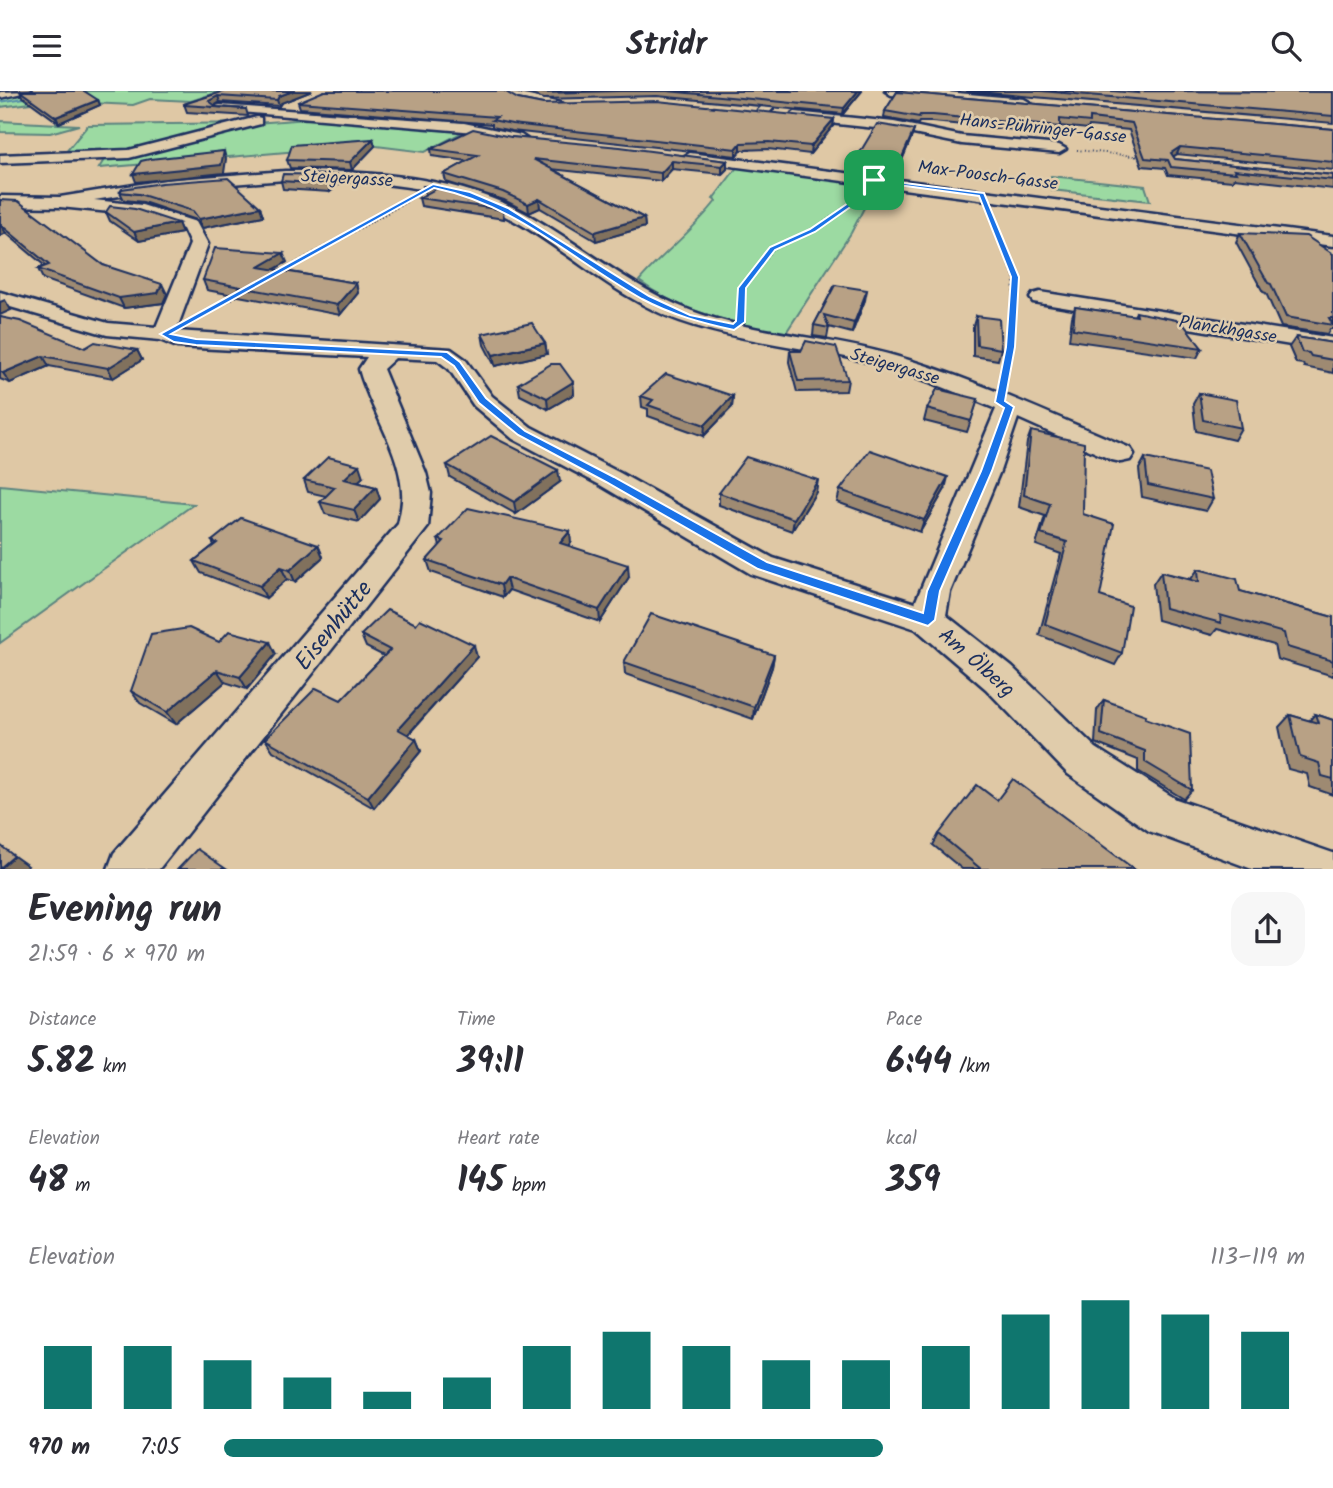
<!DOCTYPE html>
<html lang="en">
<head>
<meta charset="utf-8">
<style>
	body { margin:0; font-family:Kalam,sans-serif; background:#f7f7f7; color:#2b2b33; height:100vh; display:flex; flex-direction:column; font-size:26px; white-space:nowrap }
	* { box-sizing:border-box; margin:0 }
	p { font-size:23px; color:#7c7c81 }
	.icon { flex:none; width:38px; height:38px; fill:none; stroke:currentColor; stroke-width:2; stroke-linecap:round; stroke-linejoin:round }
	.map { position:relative; height:778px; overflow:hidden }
	.panel { display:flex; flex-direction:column; background:#fff; flex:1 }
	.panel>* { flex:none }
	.pin { position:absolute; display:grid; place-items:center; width:60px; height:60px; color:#fff; margin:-30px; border-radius:14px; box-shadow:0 4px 10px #0006 }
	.round { display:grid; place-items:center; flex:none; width:74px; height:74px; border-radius:21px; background:#f7f7f7 }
	.headline { display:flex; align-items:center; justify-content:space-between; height:119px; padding:0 28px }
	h1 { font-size:38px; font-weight:600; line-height:52px }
	.figures { display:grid; grid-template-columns:repeat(3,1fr); gap:10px; height:119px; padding:7px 28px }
	.figures div { display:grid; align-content:center }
	.figures b { font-size:35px; font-weight:600 }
	.figures small { font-size:19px; font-weight:400 }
	.figures p { font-size:19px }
	.chart { height:196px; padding:14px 28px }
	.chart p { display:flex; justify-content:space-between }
	.chart svg { width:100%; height:126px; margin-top:7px; stroke:#0f766e; stroke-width:6 }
	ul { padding:0 28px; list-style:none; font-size:23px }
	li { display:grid; grid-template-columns:112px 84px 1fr; align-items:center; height:52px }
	li i { height:18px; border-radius:9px; background:#0f766e }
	header { display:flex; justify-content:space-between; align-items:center; height:91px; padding:0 28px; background:#fff; font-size:32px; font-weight:600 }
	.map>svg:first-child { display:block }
	.green { fill:#9cdaa2; stroke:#5c8480; stroke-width:2 }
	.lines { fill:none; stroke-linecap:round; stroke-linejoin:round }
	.stream { fill:#578cab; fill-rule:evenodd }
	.minor-casing { stroke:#1b2f5e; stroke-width:5 }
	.tertiary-casing { stroke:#1b2f5e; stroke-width:5 }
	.path-far2 { stroke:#1b2f5e; stroke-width:2; stroke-dasharray:1 2.5; stroke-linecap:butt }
	.path-far1 { stroke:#1b2f5e; stroke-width:2.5; stroke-dasharray:1 2.5; stroke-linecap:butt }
	.path { stroke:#1b2f5e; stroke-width:3.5; stroke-dasharray:1 3.5; stroke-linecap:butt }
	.minor { fill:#e0ccab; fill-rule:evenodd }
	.tertiary { fill:#e0ccab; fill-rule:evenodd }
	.wall { fill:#9e8a72; stroke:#1b2f5e; stroke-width:2 }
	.shaded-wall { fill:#81715d; stroke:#1b2f5e; stroke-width:2 }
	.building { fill:#b8a185; stroke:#1b2f5e; stroke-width:2 }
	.route { fill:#1a73e8; stroke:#fff; stroke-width:2; fill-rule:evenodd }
	.labels { text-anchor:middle; stroke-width:5; stroke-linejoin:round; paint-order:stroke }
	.far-street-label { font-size:18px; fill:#1b2f5e; stroke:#e0ccab }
	.street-label { font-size:21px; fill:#1b2f5e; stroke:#e0ccab }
	.near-street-label { font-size:24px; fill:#1b2f5e; stroke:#e0ccab }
</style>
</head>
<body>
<header><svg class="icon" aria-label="menu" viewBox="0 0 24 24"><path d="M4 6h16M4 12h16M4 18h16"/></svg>Stridr<svg class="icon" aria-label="search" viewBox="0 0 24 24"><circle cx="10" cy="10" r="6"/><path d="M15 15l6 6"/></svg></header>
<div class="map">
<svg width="1333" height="778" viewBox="0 0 1333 778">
	<rect width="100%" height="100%" fill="#dfc8a5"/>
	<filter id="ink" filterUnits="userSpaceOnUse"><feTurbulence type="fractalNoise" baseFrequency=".0143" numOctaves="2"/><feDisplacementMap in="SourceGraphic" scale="14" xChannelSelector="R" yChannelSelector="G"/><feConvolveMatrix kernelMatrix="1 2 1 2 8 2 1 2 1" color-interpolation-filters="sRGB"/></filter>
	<g filter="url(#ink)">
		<g class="green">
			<path d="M29,0h192l-30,10 -41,-2 -17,6 -87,-4 -46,6v-14z"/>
			<path d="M322,27l143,13 -40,21 -57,-7 -269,23 6,-10 -40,-5 23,-28 167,-2z"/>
			<path d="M0,30l79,4 -29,8 -50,-1z"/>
			<path d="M738,75l138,18 -16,20 5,2 -14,27 -66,101c-52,-12 -102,-20 -146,-53 24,-28 55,-51 77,-80l-3,-2z"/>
			<path d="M1051,85l94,10 5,15 -98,-11z"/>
			<path d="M0,394l194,19 -194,139z"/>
		</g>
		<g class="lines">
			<path class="stream" d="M36,4l1,2 -37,6v-2z"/>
			<g class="minor-casing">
				<g id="minor">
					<path d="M31,0l-31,7v-6z"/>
					<path d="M497,0c8,0 64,11 69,14 -14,10 -57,-4 -69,-14z"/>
					<path d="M778,0h11l-23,25h-8v-6z"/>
					<path d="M220,14l244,18 57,12 6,4 -6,4 -57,-12 -248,-21v-4z"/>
					<path d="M795,21l99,10 68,14 97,9 7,4 -7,4 -97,-9 -68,-14 -103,-11 -2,-3z"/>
					<path d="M257,26l4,1v6l-132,34 -129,5v-8l129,-5z"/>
					<path d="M690,62l643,83v10l-648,-86 -2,-3z"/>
					<path d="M285,80c84,0 172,4 247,46 54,31 101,72 160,94 62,23 132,25 196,43 84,23 163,61 242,94l4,6 -4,6 -9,2 -9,-2 -94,-42 -18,53 -50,121 -4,23 66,52 84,81 80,51 157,54v16h-81l-103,-38 -81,-57 -82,-85 -70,-60 -165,-55 -151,-89 -87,-46 -39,-33 -25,-37 -12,-9 -42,-2 -12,11 43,104 5,20 -3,34 -269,342h-51l6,-16 284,-329c2,-10 5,-21 4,-32 -2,-43 -32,-82 -43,-123l8,-12 -190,-10 -17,-7 -53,-5 -107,-31v-12l108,31 48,4 34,-83 -7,-15 -43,-14 -80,-8 -60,-1v-10l60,1 105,-17zM285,89c81,0 165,3 237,45 53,32 98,75 158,96 55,19 114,25 171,37 50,11 98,31 145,51l-81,194 -142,-45 -153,-85 -89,-46 -39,-31 -27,-37 -14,-10 -275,-18 32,-87 -12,-22 -54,-17 -48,-5 71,-11z"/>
					<path d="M1040,201l293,46v14l-300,-50 -3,-4 3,-4z"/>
				</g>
			</g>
			<g class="tertiary-casing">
				<path id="tertiary" d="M885,0h50l89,8 7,4 -7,4 -133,-12z"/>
			</g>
			<path class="path-far2" d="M1077,59l65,7"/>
			<g class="path-far1">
				<path d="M1135,65l7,1"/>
				<path d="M990,122l11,29"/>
				<path d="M335,151l71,-40"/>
				<path d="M788,151l24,-11 45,-32"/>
			</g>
			<g class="path">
				<path d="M1001,149l14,37 -4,70 -7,34"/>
				<path d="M279,182l59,-33"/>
				<path d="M740,221l2,-24 30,-39 20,-9"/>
				<path d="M196,227l45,-25"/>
			</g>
			<use href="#minor" class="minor"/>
			<use href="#tertiary" class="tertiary"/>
		</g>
		<g class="wall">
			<path d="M20,0l78,9 2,5 -41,18 -37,-27z"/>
			<path d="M225,0h87l-31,12 -2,3 -59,-4 -5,3 2,2 29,2 2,7 -61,-4 -3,-8z"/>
			<path d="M519,0h343l-19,23 -186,-18 -113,3z"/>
			<path d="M966,0h146l22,2v-2l199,1v31z"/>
			<path d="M897,1l436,37v41l-156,-16 -4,3 2,2 158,16v14l-99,-11 -2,3 -64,-6 -3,-7 -23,-2 -13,-36 -40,-4 -1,3 -28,-3 -2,8 -126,-12h-13l-1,2 -34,-6 1,-7z"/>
			<path d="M518,8l25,5 291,15 -1,7 -23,28 -42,-5 -27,1 -5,6 -224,-25 -20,-4v-3l-192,-16 -2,-6z"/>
			<path d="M914,39l-2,6 -17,41 -43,-6 1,-7z"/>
			<path d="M511,46l216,24v8l-5,5 -50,-5 -11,12 -110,-12 93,49 1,9 -49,14 -56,-33 -11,5 -25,-13 -58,-18 -2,-8 24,-13 -36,-5 -1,-7z"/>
			<path d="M373,48l2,7 -23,24 -62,-2 -3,-8z"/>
			<path d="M336,84l3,9 -9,8 -47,-3 -2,-8z"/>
			<path d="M423,95l12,1 68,23 1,9 -83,-13 -2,-8 7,-4h-1z"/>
			<path d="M120,101l140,15 3,9 -61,12 -5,-8 -54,-18 -19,-2z"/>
			<path d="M0,109l103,65 64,29 -4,9 -39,5 -81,-29 -5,-10 7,-3 -39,-33 -6,3z"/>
			<path d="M106,121l72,11 4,10 -43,8 -29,-20z"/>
			<path d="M1240,142l93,21v75h-3l-3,5 -46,-7 -15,-34 -3,-1 -27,-50z"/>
			<path d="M287,171l-13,7 82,14 2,10 -18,22 -133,-25 -4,-10z"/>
			<path d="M835,194l30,15 -13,33 -23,-6 -2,11 -14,-2 1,-11z"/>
			<path d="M1075,216l59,9 2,-4 66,36 -5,10 -128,-18 3,-23z"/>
			<path d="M976,225l25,33 -3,11 -25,-4v-30z"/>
			<path d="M0,226l85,31 52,2 5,10 -29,18 -64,-12 -39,17 -10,-4z"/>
			<path d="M482,243l63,9 2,11 -52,12 -11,-21z"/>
			<path d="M1296,246l37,6v30l-29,-6 -1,-3 -7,-1 -7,-16z"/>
			<path d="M790,260l58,29 -2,11 -49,1 -8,-30z"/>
			<path d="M573,291l1,12 -26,15 -28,-14 -2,-11z"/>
			<path d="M1199,302l42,35 -7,12 -38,-9 -3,-27z"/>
			<path d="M641,305h92l-1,11 -28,29 -56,-20v-7l-6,-2z"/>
			<path d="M978,308l-11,33 -43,-11 3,-12z"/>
			<path d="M1031,340l52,83 17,82 22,57 -7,12 -76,-30 22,-81 -25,-9 9,-29 -26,-9 8,-65z"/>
			<path d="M1145,367l68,41 -7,12 -64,-14 -3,-28z"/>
			<path d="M447,374l113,17 -44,32 -66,-37z"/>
			<path d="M363,386l-6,5 19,5 4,12 -21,23 -34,-8 -5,-12 6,-6 -18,-4 -4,-12z"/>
			<path d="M945,398l-25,43 -83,-30 3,-12z"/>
			<path d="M816,401l-24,39 -73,-26v-12z"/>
			<path d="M438,448l133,4 -2,3 60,31 -29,45 -91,-32 -6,7 -72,-25 -4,-12 13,-14z"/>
			<path d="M212,450l106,4 5,12 -28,25 -8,-3 -21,19 -65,-25 -7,-12 20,-16z"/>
			<path d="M1198,478l42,22 93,26v59l-56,-17 -3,-14 -57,-16 -5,6 -55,-15 -4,-36 8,-12 30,7z"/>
			<path d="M361,544l116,22 -69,78 8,4 5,12 -47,57 -101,-57 -8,-12 76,-39 43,-44 -18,-9z"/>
			<path d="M219,551l57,12 -29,35 -22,-7 -49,42 -36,-21 -9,-12z"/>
			<path d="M774,564l-2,12 -19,52 -128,-45 -1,-12z"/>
			<path d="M1104,609l41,18 47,72 -8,9 -46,-28v-11l-43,-17 2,-33z"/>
			<path d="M1315,623l18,6v75l-23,-8 -3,-13 -19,-5 -9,-42 11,-12 19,6z"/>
			<path d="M997,709l137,69h-172l-29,-24 6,-11z"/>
		</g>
		<g class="shaded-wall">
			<path d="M293,0h19l-31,12 -2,3 -2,-6 2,-4z"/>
			<path d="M858,0h4l-19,23 1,-6z"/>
			<path d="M218,5l2,6 -8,5 -3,-6z"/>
			<path d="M98,9l2,5 -41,18 -3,-6z"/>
			<path d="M834,28l-1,7 -23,28 1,-8z"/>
			<path d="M914,39l-2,6 -17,41 2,-8z"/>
			<path d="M373,48l2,7 -23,24 -2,-8z"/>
			<path d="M741,52v7l-5,6v-7z"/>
			<path d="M1180,56l-3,7 -10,6 4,-7z"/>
			<path d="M224,60l2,8 -2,14 -88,9 -3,-8z"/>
			<path d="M672,70v8l-11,12v-8z"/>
			<path d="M727,70v8l-5,5v-8z"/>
			<path d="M336,84l3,9 -9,8 -2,-8z"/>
			<path d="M539,108l1,9 -11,5 -1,-9z"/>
			<path d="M260,116l3,9 -61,12 -3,-9z"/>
			<path d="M644,127l1,9 -49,14 -1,-9z"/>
			<path d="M178,132l4,10 -43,8 -5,-9z"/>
			<path d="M0,133l6,9 -6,3z"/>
			<path d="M283,162l4,9 -25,14 -3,-9z"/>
			<path d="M356,192l2,10 -18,22 -3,-10z"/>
			<path d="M162,193l5,10 -4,9 -39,5 -5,-10z"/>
			<path d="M867,199l-2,10 -13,33 2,-10z"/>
			<path d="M5,209l6,10 -11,5v-13z"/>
			<path d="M545,252l2,11 -52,12 -2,-11z"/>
			<path d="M137,259l5,10 -29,18 -5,-10z"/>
			<path d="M43,265l6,10 -39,17 -7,-10z"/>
			<path d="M573,291l1,12 -26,15 -1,-11z"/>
			<path d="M733,305l-1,11 -28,29 1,-11z"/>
			<path d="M359,374l4,12 -15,14 -4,-12z"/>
			<path d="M558,379l2,12 -44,32 -2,-12z"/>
			<path d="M948,386l-3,12 -25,43 4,-12z"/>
			<path d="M818,389l-2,12 -24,39 2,-12z"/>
			<path d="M376,396l4,12 -21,23 -5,-12z"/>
			<path d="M570,440l1,12 -9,12 -2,-12z"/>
			<path d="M318,454l5,12 -28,25 -5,-12z"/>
			<path d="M628,474l1,12 -29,45 -1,-12z"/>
			<path d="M281,476l6,12 -21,19 -6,-12z"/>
			<path d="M506,487l3,12 -6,7 -2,-12z"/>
			<path d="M270,551l6,12 -29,35 -7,-12z"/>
			<path d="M474,554l3,12 -75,84 -4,-12z"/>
			<path d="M774,564l-2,12 -19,52 1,-12z"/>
			<path d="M217,579l8,12 -49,42 -9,-12z"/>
			<path d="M416,648l5,12 -47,57 -6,-11z"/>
			<path d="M14,765l14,10 -3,3h-25z"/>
		</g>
		<g class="building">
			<path d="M20,0h64l14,9 -42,17z"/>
			<path d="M225,0h68l-14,5 -2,4 -59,-4 -9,5 8,6 29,2 -62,-4v-1z"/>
			<path d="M324,0h180l14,8 25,5 114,-3 177,18 -23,27 -42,-4 -28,1 -5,6 -224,-25 -20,-4 5,-3 -199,-15z"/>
			<path d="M538,0h82l-76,2z"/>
			<path d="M667,0h191l-14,17z"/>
			<path d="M1041,0h71l27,2 -1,-2 195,1v24z"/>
			<path d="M897,1l436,37v33l-153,-15 -9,6 4,6 158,16v5l-99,-10 2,3 -65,-6 -3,-7 -23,-2 -13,-35 -42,-5v4l-30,-3v8l-127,-12h-13l-1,2 -34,-6z"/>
			<path d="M877,33l37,6 -17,39 -44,-5z"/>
			<path d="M473,38l38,8 109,10 107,14 -5,5 -50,-5 -11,12 -128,-14 111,59 -49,14 -56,-33 -11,5 -25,-12 -59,-18 34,-19 -47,-6z"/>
			<path d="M373,48l-23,23 -63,-2 5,-15z"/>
			<path d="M224,60l-3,14 -88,9 8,-13 9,-2z"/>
			<path d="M283,83l53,1 -8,9 -47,-3z"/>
			<path d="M228,87l32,29 -61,12 -6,-8 -54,-17 -19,-2 2,-3 40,-6z"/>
			<path d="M423,95l12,1 29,8 39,15 -84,-12 18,-10z"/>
			<path d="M0,109l18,1 85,64 59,19 -4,9 -39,5 -81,-29 11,-4 -49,-41z"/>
			<path d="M110,115l25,3 43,14 -44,9 -28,-20z"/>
			<path d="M1240,142l66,3 27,18v64h-4l4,7 -47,-8 -15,-33 -3,-1z"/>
			<path d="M215,157l68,5 -24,14 97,16 -19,22 -134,-25z"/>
			<path d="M835,194l32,5 -13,33 -30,-8 5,13 -15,-3z"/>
			<path d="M1075,216l62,9 -1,-4 45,9 21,27 -129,-19z"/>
			<path d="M976,225l23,3 2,30 -24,-4z"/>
			<path d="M0,226l20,4 65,27 10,-6 42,8 -29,18 -65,-12 -40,17 -3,-2z"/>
			<path d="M532,232l13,20 -52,12 -11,-21z"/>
			<path d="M1296,246l37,6v17l-22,-4 -2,-3 -7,-1z"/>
			<path d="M806,250l30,6 12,33 -50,1 -8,-30h11z"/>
			<path d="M551,273h9l13,18 -26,16 -29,-14z"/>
			<path d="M666,283l67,22 -28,29 -57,-20 5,-5 -12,-4z"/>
			<path d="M937,298l41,10 -7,22 -44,-12z"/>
			<path d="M1199,302l37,7 5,28 -38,-8z"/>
			<path d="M1031,340l53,12 -1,71 31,10 -14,72 30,10 -8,47 -77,-29 22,-82 -26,-8 9,-30 -26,-9z"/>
			<path d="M491,345l67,34 -44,32 -67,-37z"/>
			<path d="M870,359l78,27 -24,43 -84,-30z"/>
			<path d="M328,366l31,8 -15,14 32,8 -22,23 -34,-8 15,-15 -31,-7z"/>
			<path d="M746,366l72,23 -24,39 -75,-26z"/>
			<path d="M1145,367l62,13 6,28 -65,-14z"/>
			<path d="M468,417l102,23 -10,12 68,22 -29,45 -93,-32 -5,7 -74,-25 17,-19 -6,-2z"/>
			<path d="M241,427l77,27 -28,25 -9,-3 -21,19 -66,-25 23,-18 -5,-2z"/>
			<path d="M1198,478l39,10 3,12 93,26v44l-46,-14 -3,-14 -64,-18 1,8 -56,-15 -4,-36 38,10z"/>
			<path d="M387,519l29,14 4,-5 54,26 -76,84 18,10 -48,58 -103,-58 51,-51 25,12 49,-50 -29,-15z"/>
			<path d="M651,523l123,41 -20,52 -130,-45z"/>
			<path d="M189,537l30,14 10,-11 41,11 -30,35 -23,-7 -50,42 -36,-21 20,-57z"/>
			<path d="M1104,609l42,15 -1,3 45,16 2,56 -47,-28v-11l-44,-17z"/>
			<path d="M1315,623l18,6v59l-11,-3 -3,-13 -19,-6 -10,-42 28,8z"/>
			<path d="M1013,688l121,90h-153l-42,-35 38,-49 20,15z"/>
			<path d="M0,754l14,11 -14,12z"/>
			<path d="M197,758l29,20h-48z"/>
		</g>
	</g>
	<path class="route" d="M872,88l112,14 35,84 -4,70 -10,54 9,6 -22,64 -52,120 -5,29 -7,6 -170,-57 -152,-87 -88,-47 -39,-32 -25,-37 -13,-9 -245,-12 -22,-3 -14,-8 273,-150 37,8 38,16 141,88 41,19 43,9 3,-3 2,-33 32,-41 40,-18 41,-28zM876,91l103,14 32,81 -5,70 -11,55 9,6 -23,63 -54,120 -4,22 -156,-51 -153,-85 -89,-46 -39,-33 -26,-36 -13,-10 -251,-13 -25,-5 263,-146c83,17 137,71 208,111 30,16 60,24 92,31l11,-8 1,-34 29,-38 40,-18 41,-29z"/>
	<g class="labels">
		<g class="far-street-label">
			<text transform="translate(1043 37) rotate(6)" y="6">Hans-Pühringer-Gasse</text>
			<text transform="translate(988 84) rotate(7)" y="6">Max-Poosch-Gasse</text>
			<text transform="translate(347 87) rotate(3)" y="6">Steigergasse</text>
			<text transform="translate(1228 238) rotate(9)" y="6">Planckhgasse</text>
			<text transform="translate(895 275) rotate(16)" y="6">Steigergasse</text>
		</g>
		<g class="street-label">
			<text transform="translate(977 571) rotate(41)" y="7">Am Ölberg</text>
		</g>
		<g class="near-street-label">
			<text transform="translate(333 534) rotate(-51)" y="8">Eisenhütte</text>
		</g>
	</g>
</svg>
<div class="pin" style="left:874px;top:89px;background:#1e9e55"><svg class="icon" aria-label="arrive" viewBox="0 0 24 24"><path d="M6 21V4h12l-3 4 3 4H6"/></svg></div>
</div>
<section class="panel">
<div class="headline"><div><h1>Evening run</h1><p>21:59 · 6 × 970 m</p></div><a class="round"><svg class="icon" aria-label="share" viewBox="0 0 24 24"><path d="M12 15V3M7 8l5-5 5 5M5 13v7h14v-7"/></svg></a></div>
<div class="figures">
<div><p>Distance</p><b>5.82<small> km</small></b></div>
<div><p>Time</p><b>39:11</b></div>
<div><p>Pace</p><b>6:44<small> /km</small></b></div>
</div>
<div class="figures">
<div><p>Elevation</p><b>48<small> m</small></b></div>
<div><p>Heart rate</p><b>145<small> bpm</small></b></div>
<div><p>kcal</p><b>359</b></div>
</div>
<div class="chart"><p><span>Elevation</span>113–119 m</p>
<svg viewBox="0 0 160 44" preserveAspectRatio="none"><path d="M5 44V22M15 44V22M25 44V27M35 44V33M45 44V38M55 44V33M65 44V22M75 44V17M85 44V22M95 44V27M105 44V27M115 44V22M125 44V11M135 44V6M145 44V11M155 44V17"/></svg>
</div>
<ul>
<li><b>970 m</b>7:05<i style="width:61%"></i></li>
</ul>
</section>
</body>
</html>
